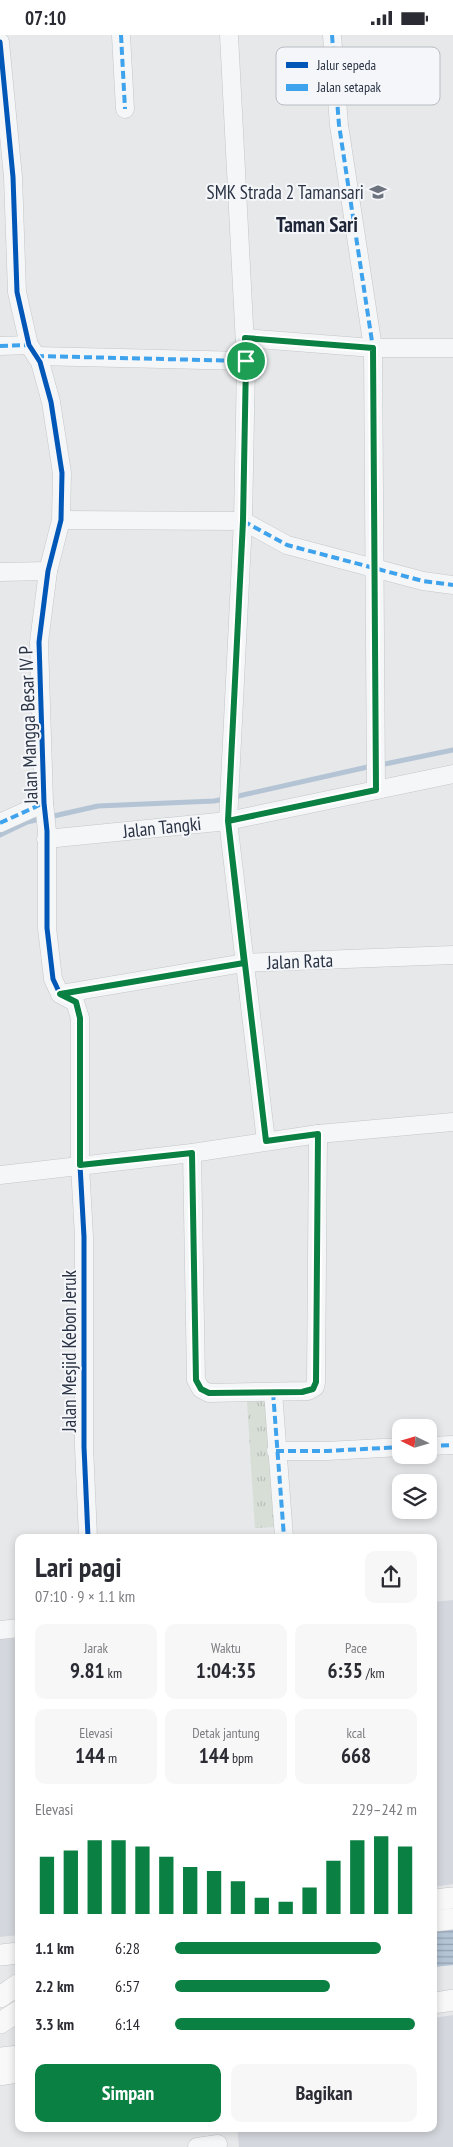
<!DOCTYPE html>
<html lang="id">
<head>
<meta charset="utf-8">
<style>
	body { margin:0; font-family:"PT Sans Narrow",sans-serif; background:#f7f7f7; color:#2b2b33; height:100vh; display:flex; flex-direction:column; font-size:19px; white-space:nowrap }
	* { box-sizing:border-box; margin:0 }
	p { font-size:16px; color:#7c7c81 }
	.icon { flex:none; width:28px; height:28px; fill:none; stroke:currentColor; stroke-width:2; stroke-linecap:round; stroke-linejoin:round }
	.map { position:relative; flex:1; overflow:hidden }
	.sheet { position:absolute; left:15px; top:1499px; width:422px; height:598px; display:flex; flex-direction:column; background:#fff; border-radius:10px; box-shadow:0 2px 8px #0003 }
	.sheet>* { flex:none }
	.needle { width:32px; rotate:275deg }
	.buttons { position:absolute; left:392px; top:1384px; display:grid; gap:10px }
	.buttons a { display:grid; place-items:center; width:45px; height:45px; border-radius:10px; background:#fff; box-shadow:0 2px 8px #0003; font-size:25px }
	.pin { position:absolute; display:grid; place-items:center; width:42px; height:42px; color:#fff; margin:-21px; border:2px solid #fff; border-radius:50%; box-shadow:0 1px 5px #0007 }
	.round { display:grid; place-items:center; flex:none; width:52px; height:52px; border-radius:10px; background:#f7f7f7 }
	.summary { display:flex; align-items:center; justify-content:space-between; height:85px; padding:0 20px }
	h1 { font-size:28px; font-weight:800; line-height:38px }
	.figures { display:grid; grid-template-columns:repeat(3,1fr); gap:8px; height:85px; padding:5px 20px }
	.figures div { display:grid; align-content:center; border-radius:10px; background:#f7f7f7; text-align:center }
	.figures b { font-size:21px; font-weight:800 }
	.figures small { font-size:14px; font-weight:400 }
	.figures p { font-size:14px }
	.chart { height:140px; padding:10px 20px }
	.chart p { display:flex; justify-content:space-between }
	.chart svg { width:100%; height:90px; margin-top:5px; stroke:#0b8043; stroke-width:6 }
	.cta { display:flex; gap:10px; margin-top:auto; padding:10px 20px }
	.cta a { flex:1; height:58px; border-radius:10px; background:#0b8043; color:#fff; font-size:20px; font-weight:800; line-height:58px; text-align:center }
	.cta a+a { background:#f7f7f7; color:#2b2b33 }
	ul { padding:0 20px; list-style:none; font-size:16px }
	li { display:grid; grid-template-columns:80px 60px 1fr; align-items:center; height:38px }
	li i { height:12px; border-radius:6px; background:#0b8043 }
	.status { display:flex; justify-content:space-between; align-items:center; height:35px; padding:0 25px; background:#fff; direction:ltr }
	.status svg { height:14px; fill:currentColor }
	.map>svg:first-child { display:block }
	.built { fill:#d4d7dd }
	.park { fill:url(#park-tufts) }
	.water { fill:url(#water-rules) }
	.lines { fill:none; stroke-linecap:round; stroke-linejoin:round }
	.stream { stroke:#b4c4d5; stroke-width:5 }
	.minor-casing { stroke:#c4c6c8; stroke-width:19 }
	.major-casing { stroke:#c2c5c8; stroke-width:22 }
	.minor { stroke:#f5f6f7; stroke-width:18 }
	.major { stroke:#f8f8f8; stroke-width:21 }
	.quiet { stroke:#3ea3ec; stroke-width:4; stroke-dasharray:8 4; stroke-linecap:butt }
	.cycleway-casing { stroke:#f4f6f9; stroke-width:8 }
	.cycleway { stroke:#0057b8; stroke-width:5 }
	.route-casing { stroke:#fff; stroke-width:10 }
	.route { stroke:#0b8043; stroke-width:6 }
	.labels { text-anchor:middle; stroke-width:4; stroke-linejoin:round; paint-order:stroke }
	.poi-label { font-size:19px; fill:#2b3445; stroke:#f4f6f9; text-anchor:end }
	.street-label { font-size:19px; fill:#2b3445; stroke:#f4f6f9 }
	.quarter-label { font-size:21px; font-weight:bold; fill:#1d2536; stroke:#f4f6f9 }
	.key { fill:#f4f6f9; stroke:#b8bcc3; stroke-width:1 }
	.key-label { font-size:14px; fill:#2b3445 }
</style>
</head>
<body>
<div class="status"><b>07:10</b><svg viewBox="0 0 49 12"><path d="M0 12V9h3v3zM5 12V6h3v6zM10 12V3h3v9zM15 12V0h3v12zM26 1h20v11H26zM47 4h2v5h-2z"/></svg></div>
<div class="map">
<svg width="453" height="2112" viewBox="0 0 453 2112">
	<defs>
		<pattern id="park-tufts" width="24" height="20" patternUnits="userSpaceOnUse" patternTransform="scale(1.25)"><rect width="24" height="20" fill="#d6ded6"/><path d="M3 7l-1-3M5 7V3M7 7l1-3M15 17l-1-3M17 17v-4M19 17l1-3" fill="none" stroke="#b8bfb9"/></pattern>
		<pattern id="water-rules" width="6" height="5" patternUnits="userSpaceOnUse" patternTransform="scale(1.25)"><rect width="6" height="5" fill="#b4c4d5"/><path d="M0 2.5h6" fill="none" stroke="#93a0af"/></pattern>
	</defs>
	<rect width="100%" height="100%" fill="#e6e8ea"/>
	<g class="built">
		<path d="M453,1565v284l-19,3v-285z"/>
		<path d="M19,1603v297l-19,2v-298z"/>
		<path d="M453,1980v132h-214l-2,-19 197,-1v-109z"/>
	</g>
	<path class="park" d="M267,1364l8,128 -20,1 -8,-127z"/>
	<path class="water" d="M453,1887v43l-19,2v-43z"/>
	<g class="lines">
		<g class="stream">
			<path d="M380,730l73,-15"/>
			<path d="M234,762l138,-31"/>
			<path d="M0,800l27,-13 71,-16 116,-5 11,-2"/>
		</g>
		<g class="minor-casing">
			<g id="minor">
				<path d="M121,0l4,74"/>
				<path d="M229,0l17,329 -3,157 -15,300 38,320"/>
				<path d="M332,0l7,90 34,223 3,442"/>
				<path d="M0,7l13,135 4,115 12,53 11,17 11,40 11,71 -1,47 -13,51 -9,71 5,161 3,28v97l6,51 7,15 15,8 5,16v147l4,72v210l4,90"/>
				<path d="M245,303l128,10h80"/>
				<path d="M0,311l29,-1"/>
				<path d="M36,321l210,5"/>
				<path d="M61,485l182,1 44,24 136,36 30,4"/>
				<path d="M0,537l48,-1"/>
				<path d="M0,788l44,-20"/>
				<path d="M46,804l182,-18 225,-47"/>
				<path d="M60,959l184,-31 209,-8"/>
				<path d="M192,1118l4,227 5,9 8,4 99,-2 7,-4 1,-5 2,-248"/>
				<path d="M0,1140l192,-22 126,-19 135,-12"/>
				<path d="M273,1357l11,145"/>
				<path d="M429,1411l24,-1"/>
				<path d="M276,1416h51l74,-4"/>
				<path d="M0,1595l19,-2"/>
				<path d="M197,2112l21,-3"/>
			</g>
		</g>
		<g class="major-casing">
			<g id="major">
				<path d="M434,1865l19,-2"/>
				<path d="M434,1886l19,-2"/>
				<path d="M0,1920l19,-2"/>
				<path d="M0,1962l19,-13"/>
				<path d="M434,1968l19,-3"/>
				<path d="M0,1988l19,-12"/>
				<path d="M0,2023l19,-2"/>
				<path d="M0,2040l19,-3"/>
			</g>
		</g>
		<use href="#minor" class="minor"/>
		<use href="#major" class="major"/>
		<g class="quiet">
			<path d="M121,0l4,74"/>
			<path d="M332,0l7,90 34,223 3,442"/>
			<path d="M0,311l29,-1"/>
			<path d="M36,321l210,5"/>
			<path d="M243,486l44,24 136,36 30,4"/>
			<path d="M0,788l44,-20"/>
			<path d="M192,1118l4,227 5,9 8,4 99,-2 7,-4 1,-5 2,-248"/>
			<path d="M273,1357l11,145"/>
			<path d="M429,1411l24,-1"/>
			<path d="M276,1416h51l74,-4"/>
		</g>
		<g class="cycleway-casing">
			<path id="cycleway" d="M0,7l13,135 4,115 12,53 11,17 11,40 11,71 -1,47 -13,51 -9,71 5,161 3,28v97l6,51 7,15 15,8 5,16v147l4,72v210l4,90"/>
		</g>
		<use href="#cycleway" class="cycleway"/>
	</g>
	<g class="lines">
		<g class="route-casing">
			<path id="route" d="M246,326l-3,160 -15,300 16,142 -184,31 16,8 4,16v147l112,-12 4,227 5,9 8,4 93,-1 11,-3 3,-7 2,-248 -52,7 -38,-320 148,-31 -3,-442 -128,-10 1,23"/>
		</g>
		<use href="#route" class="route"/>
	</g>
	<defs>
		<g id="school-bare" transform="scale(1.35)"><path d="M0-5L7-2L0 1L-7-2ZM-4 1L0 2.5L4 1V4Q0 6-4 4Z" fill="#6c737f" stroke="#f4f6f9" stroke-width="2.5" paint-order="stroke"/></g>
	</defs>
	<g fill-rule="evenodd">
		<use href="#school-bare" x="378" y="157"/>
	</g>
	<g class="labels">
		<g class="poi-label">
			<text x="364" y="164">SMK Strada 2 Tamansari</text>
		</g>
		<g class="street-label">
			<text transform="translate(28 690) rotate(-92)" y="7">Jalan Mangga Besar IV P</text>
			<text transform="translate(162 792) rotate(-6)" y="7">Jalan Tangki</text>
			<text transform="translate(300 926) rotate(-2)" y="7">Jalan Rata</text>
			<text transform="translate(69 1316) rotate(-90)" y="7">Jalan Mesjid Kebon Jeruk</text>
		</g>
		<g class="quarter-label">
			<text x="317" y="197">Taman Sari</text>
		</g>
	</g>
	<rect x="276" y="12" width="164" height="58" rx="8" class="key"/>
	<rect x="286" y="27" width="22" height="6" fill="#0057b8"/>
	<rect x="286" y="49" width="22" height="7" fill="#3ea3ec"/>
	<g class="key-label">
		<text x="317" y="35">Jalur sepeda</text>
		<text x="317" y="57">Jalan setapak</text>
	</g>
</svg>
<div class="buttons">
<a><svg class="needle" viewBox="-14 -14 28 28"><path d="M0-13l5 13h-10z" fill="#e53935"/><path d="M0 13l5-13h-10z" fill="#7c7c81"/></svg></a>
<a><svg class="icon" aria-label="layers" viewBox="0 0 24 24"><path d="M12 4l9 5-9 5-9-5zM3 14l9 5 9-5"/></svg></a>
</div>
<div class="pin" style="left:246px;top:326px;background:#1e9e55"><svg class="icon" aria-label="arrive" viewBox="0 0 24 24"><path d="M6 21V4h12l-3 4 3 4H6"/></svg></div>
<section class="sheet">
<div class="summary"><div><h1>Lari pagi</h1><p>07:10 · 9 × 1.1 km</p></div><a class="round"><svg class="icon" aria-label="share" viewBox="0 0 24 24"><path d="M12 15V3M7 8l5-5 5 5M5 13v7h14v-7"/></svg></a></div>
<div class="figures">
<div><p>Jarak</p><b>9.81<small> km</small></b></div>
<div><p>Waktu</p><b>1:04:35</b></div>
<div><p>Pace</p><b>6:35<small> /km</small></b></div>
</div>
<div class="figures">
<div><p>Elevasi</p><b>144<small> m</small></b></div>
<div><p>Detak jantung</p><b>144<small> bpm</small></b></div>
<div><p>kcal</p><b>668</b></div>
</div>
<div class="chart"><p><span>Elevasi</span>229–242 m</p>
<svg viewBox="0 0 160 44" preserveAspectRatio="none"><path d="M5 44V16M15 44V13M25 44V8M35 44V8M45 44V11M55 44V16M65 44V21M75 44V23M85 44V28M95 44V36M105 44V38M115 44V31M125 44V18M135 44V8M145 44V6M155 44V11"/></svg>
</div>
<ul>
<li><b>1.1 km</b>6:28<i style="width:85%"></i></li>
<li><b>2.2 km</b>6:57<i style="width:64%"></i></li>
<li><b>3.3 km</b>6:14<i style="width:99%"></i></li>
</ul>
<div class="cta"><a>Simpan</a><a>Bagikan</a></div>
</section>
</div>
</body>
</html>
